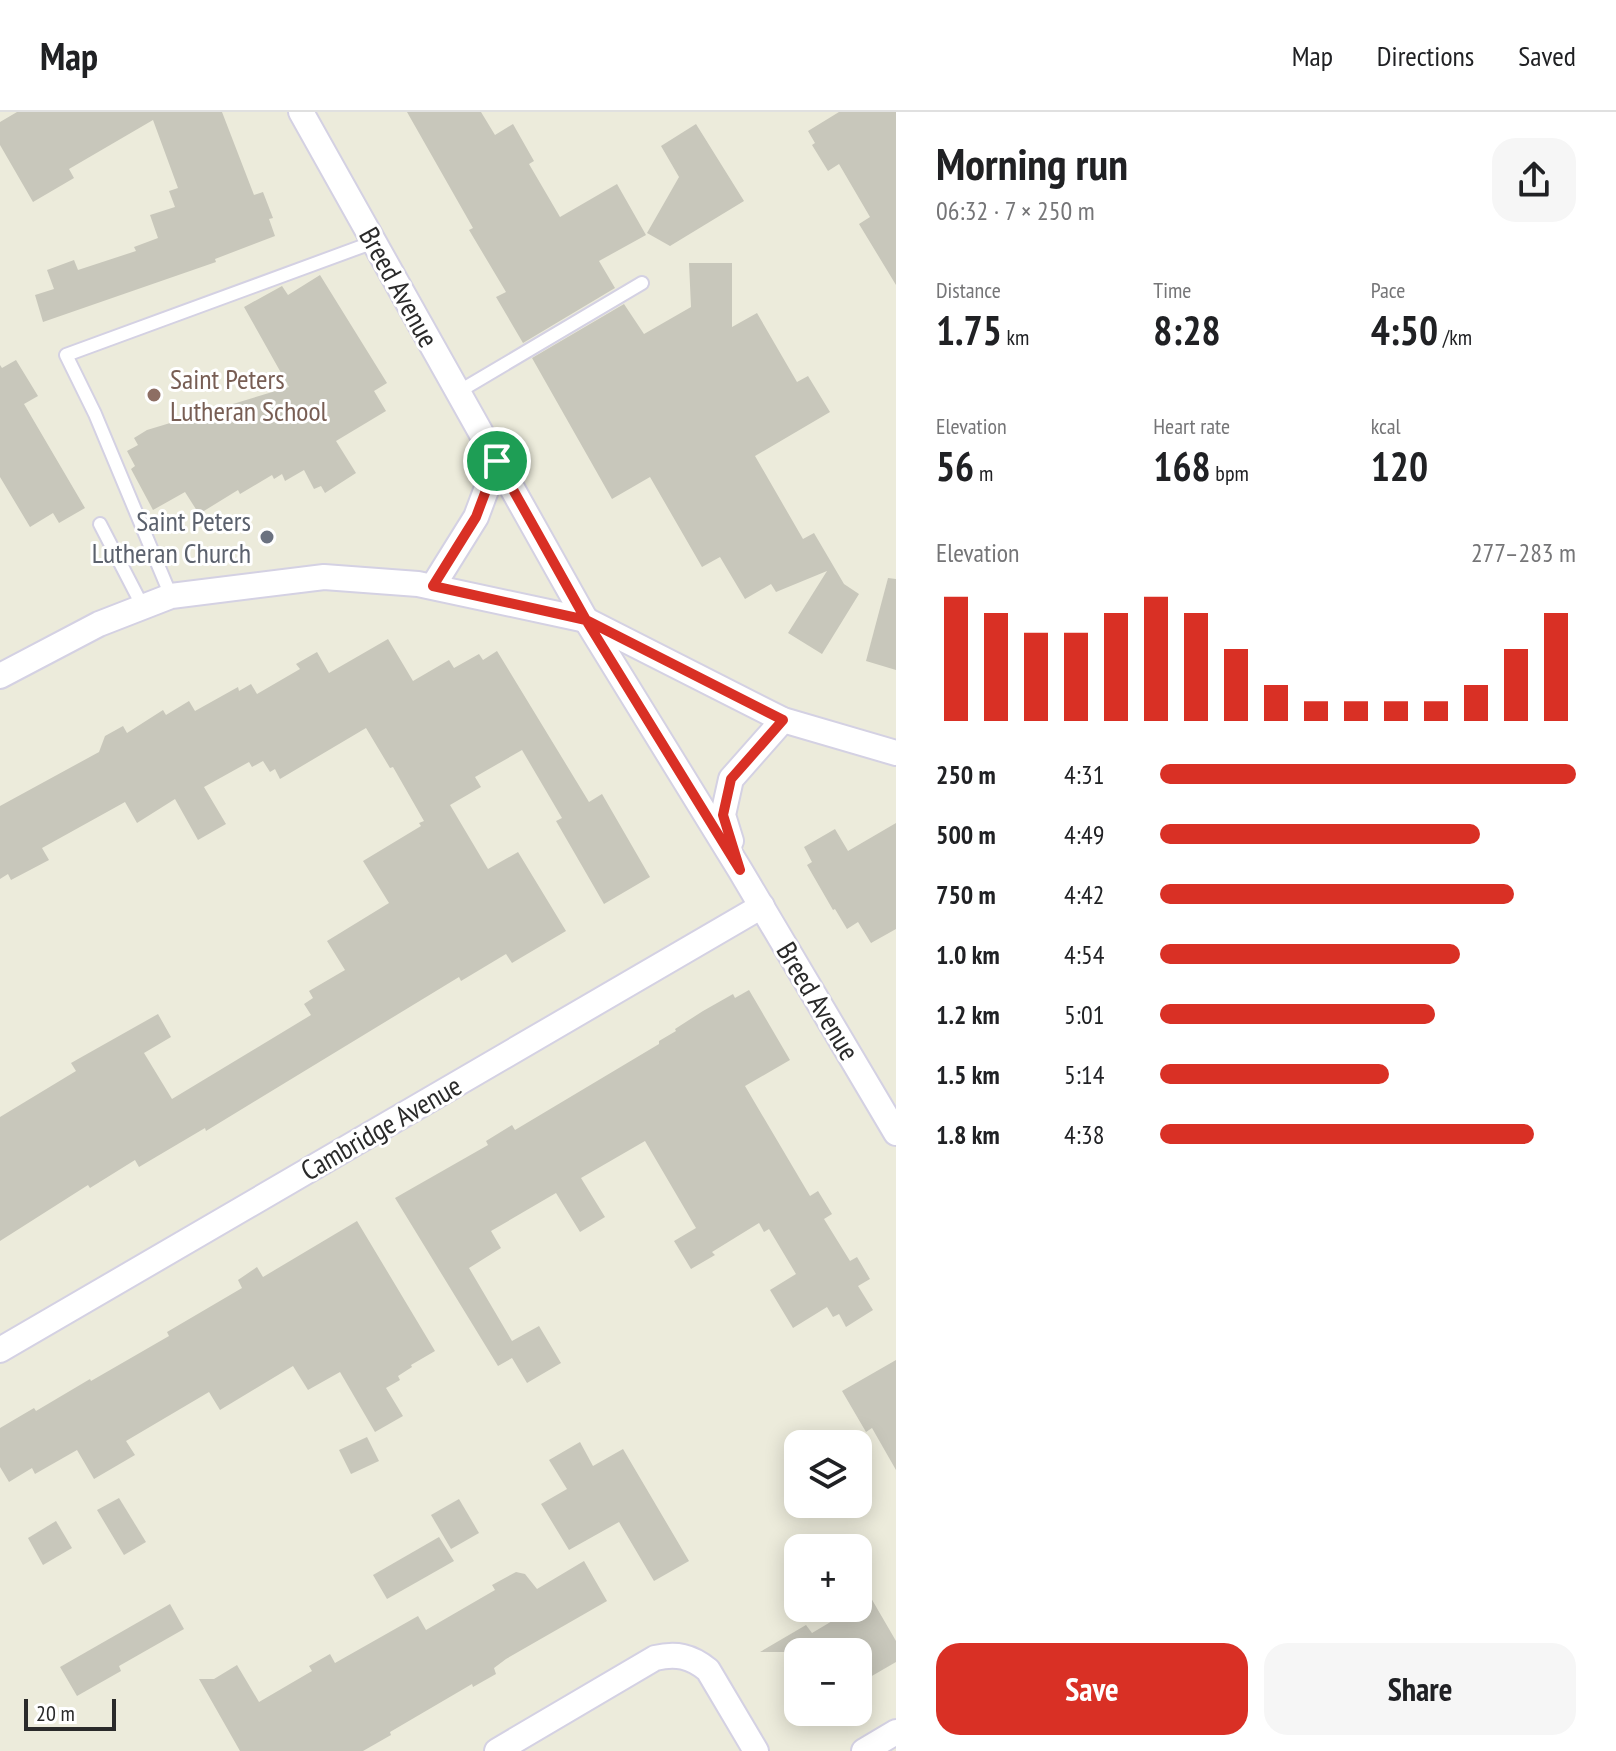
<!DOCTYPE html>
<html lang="en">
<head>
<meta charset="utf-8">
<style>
	body { margin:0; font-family:"PT Sans Narrow",sans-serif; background:#f6f6f6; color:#202124; height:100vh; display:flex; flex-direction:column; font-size:30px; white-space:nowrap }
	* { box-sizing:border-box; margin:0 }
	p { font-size:26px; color:#757577 }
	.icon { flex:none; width:44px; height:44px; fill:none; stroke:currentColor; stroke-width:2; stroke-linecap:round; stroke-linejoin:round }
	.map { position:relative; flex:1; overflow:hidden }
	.sheet { display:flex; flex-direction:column; background:#fff; width:720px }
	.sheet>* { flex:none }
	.tools { position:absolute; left:784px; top:1318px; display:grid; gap:16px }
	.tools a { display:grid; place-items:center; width:88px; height:88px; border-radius:16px; background:#fff; box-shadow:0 4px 20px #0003; font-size:40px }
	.scale { position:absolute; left:24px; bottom:20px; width:92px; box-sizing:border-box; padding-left:8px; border:4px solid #2a2a2a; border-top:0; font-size:22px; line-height:28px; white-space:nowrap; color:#2a2a2a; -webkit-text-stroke:6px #fff; paint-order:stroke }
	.pin { position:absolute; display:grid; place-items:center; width:68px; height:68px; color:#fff; margin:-34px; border:4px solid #fff; border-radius:50%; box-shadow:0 2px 8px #0007 }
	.round { display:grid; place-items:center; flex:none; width:84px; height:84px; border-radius:24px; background:#f6f6f6 }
	.summary { display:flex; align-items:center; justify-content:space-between; height:136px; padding:0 40px }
	h1 { font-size:44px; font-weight:700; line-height:60px }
	.stats { display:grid; grid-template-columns:repeat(3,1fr); gap:12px; height:136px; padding:8px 40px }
	.stats div { display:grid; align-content:center }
	.stats b { font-size:40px; font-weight:700 }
	.stats small { font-size:22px; font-weight:400 }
	.stats p { font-size:22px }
	.chart { height:224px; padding:16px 40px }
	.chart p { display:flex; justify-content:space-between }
	.chart svg { width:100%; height:144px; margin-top:8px; stroke:#d93025; stroke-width:6 }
	.button { display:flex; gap:16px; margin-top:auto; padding:16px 40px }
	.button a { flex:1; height:92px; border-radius:24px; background:#d93025; color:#fff; font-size:32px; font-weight:700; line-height:92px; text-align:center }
	.button a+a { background:#f6f6f6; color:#202124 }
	ul { padding:0 40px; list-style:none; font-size:26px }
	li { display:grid; grid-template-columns:128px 96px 1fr; align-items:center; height:60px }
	li i { height:20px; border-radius:10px; background:#d93025 }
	header { display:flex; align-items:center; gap:48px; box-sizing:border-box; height:112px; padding:0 40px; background:#fff; border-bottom:2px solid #e0e0e0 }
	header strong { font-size:38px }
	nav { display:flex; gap:44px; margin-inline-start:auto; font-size:28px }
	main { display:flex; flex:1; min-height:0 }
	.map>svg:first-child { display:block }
	.building { fill:#c8c7bb }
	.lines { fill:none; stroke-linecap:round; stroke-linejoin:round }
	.lane-casing { stroke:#d4d1e3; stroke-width:16 }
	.street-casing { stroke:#d4d1e3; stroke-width:28 }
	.lane { stroke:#fff; stroke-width:12 }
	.street { stroke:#fff; stroke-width:24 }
	.route-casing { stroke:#fff; stroke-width:16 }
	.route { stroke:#d93025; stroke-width:10 }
	.education-dot { fill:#8d6e63; stroke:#fff; stroke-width:3 }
	.worship-dot { fill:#6b7280; stroke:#fff; stroke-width:3 }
	.labels { text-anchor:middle; stroke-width:6; stroke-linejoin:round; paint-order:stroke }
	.street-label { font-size:28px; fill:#2a2a2a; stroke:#fff }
	.education-label { font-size:28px; fill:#785e54; stroke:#fff; text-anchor:start }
	.worship-label { font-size:28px; fill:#5b616d; stroke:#fff; text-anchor:end }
</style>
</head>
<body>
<header>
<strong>Map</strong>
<nav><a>Map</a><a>Directions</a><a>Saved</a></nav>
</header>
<main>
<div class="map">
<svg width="896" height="1639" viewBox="0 0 896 1639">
	<rect width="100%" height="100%" fill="#ecebdb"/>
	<g class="building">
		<path d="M17,0h205l32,83 9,-3 10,26 -4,1 6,17 -60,23 1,3 -173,60 -8,-27 19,-6 -7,-19 27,-10 4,10 58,-19 -2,-4 24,-9 -8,-23 25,-8 -6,-16 9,-3 -25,-68 -84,49 5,9 -41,24 -33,-57v-23z"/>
		<path d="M407,0h74l14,23 18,-11 21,37 -5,3 31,53 57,-33 29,51 -47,26 16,27 -92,55 -27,-46 10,-5 -37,-62 4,-2z"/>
		<path d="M839,0h57v173l-37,-61 11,-7 -31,-53 -11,7 -16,-26 3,-2 -7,-12z"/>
		<path d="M696,12l48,77 -74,45 -23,-13 32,-56 -18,-31z"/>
		<path d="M689,151h43v64l25,-14 40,69 11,-6 22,36 -75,44 48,83 11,-6 30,51 15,10 -37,60 -34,-21 39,-62 -51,21 -5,-8 -26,15 -25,-42 -18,10 -52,-90 -38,22 -80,-141 92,-54 20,30 47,-27z"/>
		<path d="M320,163l67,108 -13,8 12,20 -50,30 20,32 -31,20 -4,-7 -7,3 -10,-19 -19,11 -3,-7 -8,5 -2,-4 -32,19 -2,-4 -39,24 -14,-22 -32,18 -22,-41 4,-3 -8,-15 11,-6 -4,-7 13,-8 142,-43 -45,-80 38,-21 6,9z"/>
		<path d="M16,248l22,36 -14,8 61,104 -26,15 -6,-10 -23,14 -30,-50v-112l2,3z"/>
		<path d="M888,466l8,1v91l-30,-9z"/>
		<path d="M388,527l25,42 36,-21 5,8 25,-14 4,6 14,-9 92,151 13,-8 48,83 -46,27 -48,-83 6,-3 -40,-68 -47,27 6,10 -31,18 38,64 30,-17 48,79 -54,32 -6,-9 -45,27 -2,-4 -253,154 -1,-3 -66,39 -4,-7 -45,28 -2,-3 -88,56v-124l76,-46 -5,-8 87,-49 13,23 -27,16 28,46 139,-84 -7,-11 9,-6 -4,-7 36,-21 -18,-29 62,-38 -26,-42 58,-35 -2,-3 5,-2 -31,-54 -3,1 -24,-40 -86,51 -5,-10 -5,3 -7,-11 -11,6 -3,-5 -45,25 22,37 -28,16 -23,-41 -38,24 -12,-21 -83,46 7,12 -38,20 -3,-6 -8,5v-73l99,-54 6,-16 18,-10 4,7 36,-23 3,5 23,-14 6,10 43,-24 1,4 12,-7 6,10 43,-25 -4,-5 21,-12 12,21z"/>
		<path d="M896,711v106l-25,14 -13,-21 -11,7 -12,-20 -2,1 -26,-45 5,-3 -8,-15 31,-18 13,22z"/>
		<path d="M749,878l41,70 -45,26 65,110 8,-5 14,23 -8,5 26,42 7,-4 13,22 -12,7 15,24 -27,17 -7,-13 -6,3 -6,-10 -34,21 -23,-38 26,-16 -27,-45 -5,3 -5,-9 -47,29 3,3 -24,14 -17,-28 22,-13 -51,-87 -64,37 24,39 -25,15 -24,-39 -65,38 10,17 -32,20 43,73 27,-15 22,37 -34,20 -15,-25 -14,8 -103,-168 93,-53 -2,-4 26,-16 3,5 144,-86v-3l17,-10 -1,-2 28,-18 30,-17 2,4z"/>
		<path d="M357,1109l78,130 -24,14 1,2 -14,9 2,4 -14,8 17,28 -28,16 -35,-60 -32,18 -15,-24 -73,44 -11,-18 -83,49 9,14 -41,24 -17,-29 -42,24 -3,-6 -23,14 -9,-15v-39l34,-20 2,3 54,-32 1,2 78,-45 -2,-4 75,-44 -4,-8 19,-13 6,10z"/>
		<path d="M896,1248v110l-24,-42 -6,4 -24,-41z"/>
		<path d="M367,1325l12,24 -28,13 -12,-24z"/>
		<path d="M580,1330l13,24 30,-17 66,112 -35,20 -35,-59 -50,28 -28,-46 26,-15 -18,-29z"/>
		<path d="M119,1386l27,44 -22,13 -27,-45z"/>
		<path d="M459,1387l20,34 -28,16 -20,-34z"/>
		<path d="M56,1409l16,27 -29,17 -15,-27z"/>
		<path d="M439,1425l15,24 -67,38 -14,-24z"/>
		<path d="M584,1449l23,40 -101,58 -12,9 2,6 -23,13 -1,-3 -82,48 1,3 -28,16h-123l-41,-72h15l23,-14 22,37 53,-31 -3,-5 21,-12 5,9 83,-47 8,14 69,-40 -3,-5 24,-13 9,2 12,15z"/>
		<path d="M871,1486l25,43v21l-38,22v-32h-98l46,-27 6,8z"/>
		<path d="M170,1492l14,25 -65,37 2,5 -44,25 -17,-29z"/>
	</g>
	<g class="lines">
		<g class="lane-casing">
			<g id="lane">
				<path d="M458,280l184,-109"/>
				<path d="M100,412l43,83"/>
				<path d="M171,484l-76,-182 -29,-59 308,-113"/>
			</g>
		</g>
		<g class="street-casing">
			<g id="street">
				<path d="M301,0l285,508 154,250 156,263"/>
				<path d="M433,474l43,-69 21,-56"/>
				<path d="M0,564l99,-52 72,-28 153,-19 94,7 168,36 197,100 113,33"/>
				<path d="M731,729l-8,-26 8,-36 52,-59"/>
				<path d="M0,1238l762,-444"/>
				<path d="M497,1639l158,-93c21,-5 36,-2 53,12l48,81"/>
				<path d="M864,1639l32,-19"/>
			</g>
		</g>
		<use href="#lane" class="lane"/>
		<use href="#street" class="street"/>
	</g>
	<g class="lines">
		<g class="route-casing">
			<path id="route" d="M497,349l-21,56 -43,69 153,34 154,250 -17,-55 8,-36 52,-59 -197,-100 -89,-159"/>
		</g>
		<use href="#route" class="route"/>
	</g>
	<circle class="education-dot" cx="154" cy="283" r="8"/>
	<circle class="worship-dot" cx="267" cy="425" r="8"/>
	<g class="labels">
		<g class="street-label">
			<text transform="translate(399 175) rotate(61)" y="10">Breed Avenue</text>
			<text transform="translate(818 889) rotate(59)" y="10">Breed Avenue</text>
			<text transform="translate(381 1016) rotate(-30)" y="10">Cambridge Avenue</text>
		</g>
		<g class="education-label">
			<text x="170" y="277">Saint Peters<tspan x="170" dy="32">Lutheran School</tspan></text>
		</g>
		<g class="worship-label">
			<text x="251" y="419">Saint Peters<tspan x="251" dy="32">Lutheran Church</tspan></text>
		</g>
	</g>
</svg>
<div class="tools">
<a><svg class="icon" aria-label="layers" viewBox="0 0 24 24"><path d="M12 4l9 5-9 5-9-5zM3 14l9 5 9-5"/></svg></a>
<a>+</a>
<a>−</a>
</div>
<div class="scale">20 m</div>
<div class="pin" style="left:497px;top:349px;background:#1e9e55"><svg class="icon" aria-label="arrive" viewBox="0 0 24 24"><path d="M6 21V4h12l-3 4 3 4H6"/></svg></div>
</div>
<section class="sheet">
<div class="summary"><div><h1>Morning run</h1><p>06:32 · 7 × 250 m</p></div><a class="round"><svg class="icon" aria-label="share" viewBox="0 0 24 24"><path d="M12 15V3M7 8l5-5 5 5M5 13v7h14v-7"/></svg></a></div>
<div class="stats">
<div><p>Distance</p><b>1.75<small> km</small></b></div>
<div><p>Time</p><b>8:28</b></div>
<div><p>Pace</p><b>4:50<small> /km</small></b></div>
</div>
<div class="stats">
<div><p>Elevation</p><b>56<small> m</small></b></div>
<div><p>Heart rate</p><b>168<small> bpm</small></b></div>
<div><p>kcal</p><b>120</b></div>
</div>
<div class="chart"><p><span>Elevation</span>277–283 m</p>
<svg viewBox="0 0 160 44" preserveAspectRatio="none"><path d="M5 44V6M15 44V11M25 44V17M35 44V17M45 44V11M55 44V6M65 44V11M75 44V22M85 44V33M95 44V38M105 44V38M115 44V38M125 44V38M135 44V33M145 44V22M155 44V11"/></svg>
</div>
<ul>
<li><b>250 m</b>4:31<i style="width:100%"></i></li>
<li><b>500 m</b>4:49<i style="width:77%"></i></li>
<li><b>750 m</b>4:42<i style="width:85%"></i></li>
<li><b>1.0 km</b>4:54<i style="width:72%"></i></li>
<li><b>1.2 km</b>5:01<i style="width:66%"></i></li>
<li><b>1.5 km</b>5:14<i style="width:55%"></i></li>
<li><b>1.8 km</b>4:38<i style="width:90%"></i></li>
</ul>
<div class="button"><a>Save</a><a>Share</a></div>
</section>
</main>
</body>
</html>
